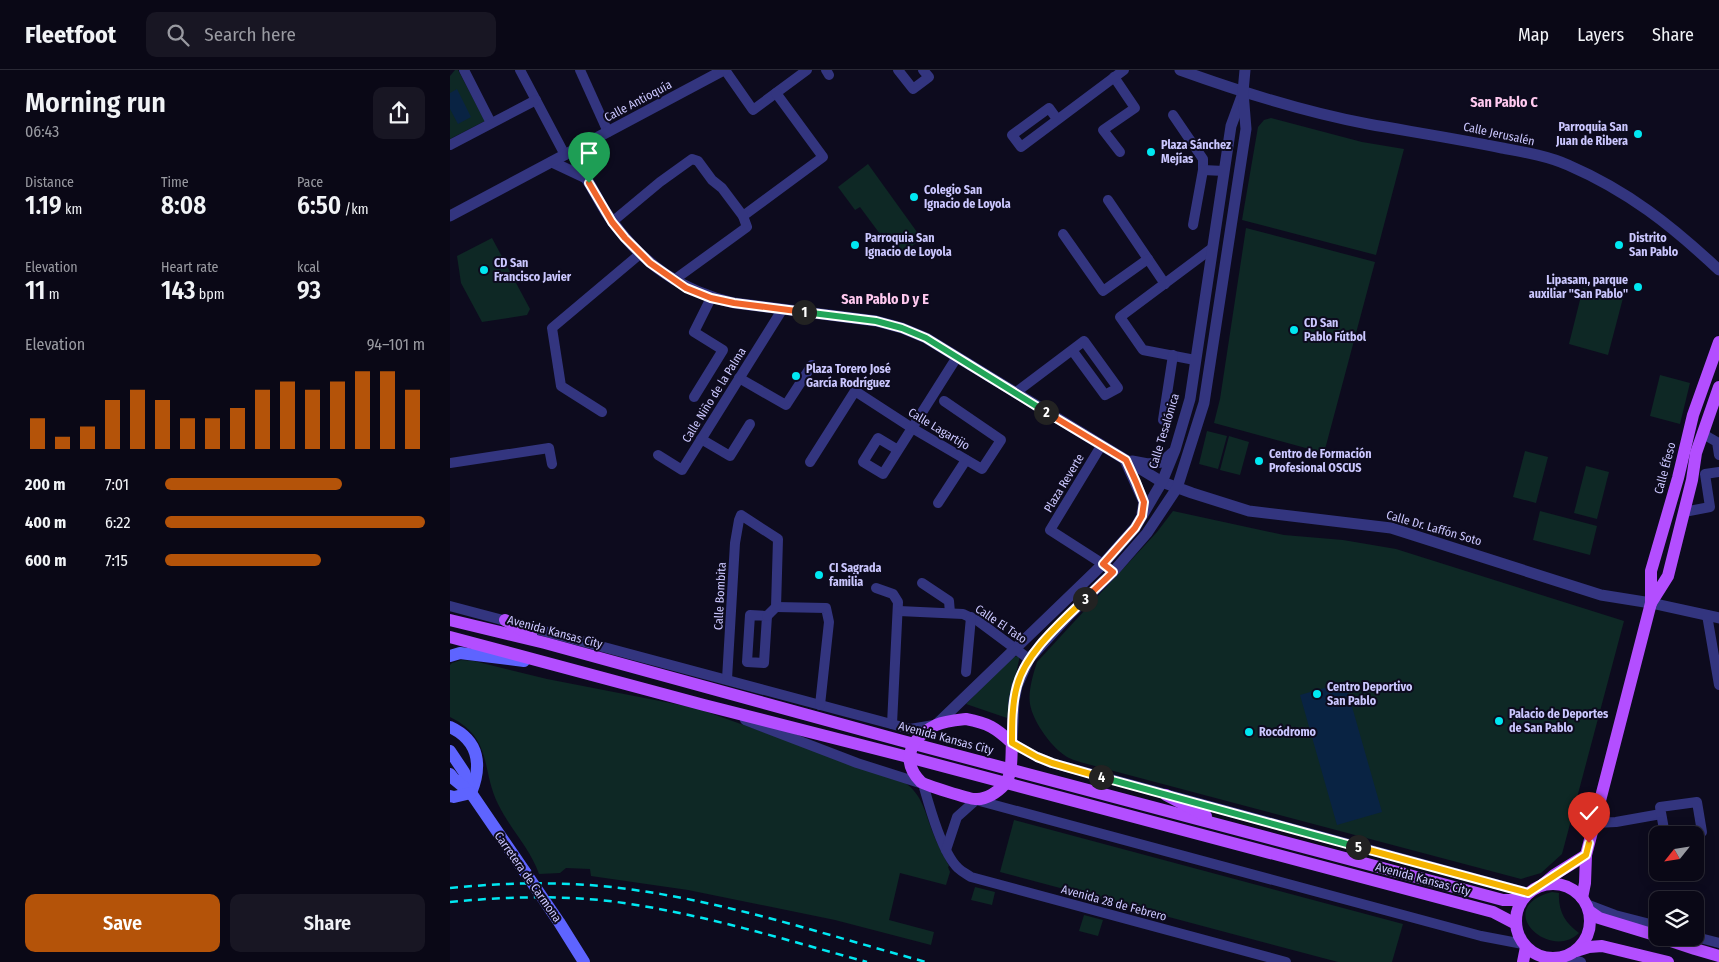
<!DOCTYPE html>
<html lang="en">
<head>
<meta charset="utf-8">
<style>
	body { margin:0; font-family:"Fira Sans Condensed",sans-serif; background:#181623; color:#f1f3f6; height:100vh; display:flex; flex-direction:column; font-size:19px; white-space:nowrap }
	* { box-sizing:border-box; margin:0 }
	p { font-size:16px; color:#999aa1 }
	.icon { flex:none; width:28px; height:28px; fill:none; stroke:currentColor; stroke-width:2; stroke-linecap:round; stroke-linejoin:round }
	.map { position:relative; flex:1; overflow:hidden }
	.side { display:flex; flex-direction:column; background:#0a0816; width:450px }
	.side>* { flex:none }
	.needle { width:32px; rotate:240deg }
	.tools { position:absolute; left:1199px; top:756px; display:grid; gap:10px }
	.tools a { display:grid; place-items:center; width:55px; height:55px; border-radius:10px; background:#0a0816; box-shadow:0 2px 12px #0003,0 0 0 1px #2a2935; font-size:25px }
	.pin { position:absolute; display:grid; place-items:center; width:42px; height:42px; color:#fff; margin:-51px -21px; border-radius:50% 50% 50% 0; rotate:-45deg; box-shadow:0 0 5px #0007 }
	.pin .icon { rotate:45deg }
	.km { position:absolute; width:25px; height:25px; margin:-12px; border-radius:50%; background:#222; color:#fff; font-size:14px; line-height:25px; text-align:center }
	.round { display:grid; place-items:center; flex:none; width:52px; height:52px; border-radius:10px; background:#181623 }
	.overview { display:flex; align-items:center; justify-content:space-between; height:85px; padding:0 25px }
	h1 { font-size:28px; font-weight:600; line-height:38px }
	.stats { display:grid; grid-template-columns:repeat(3,1fr); gap:8px; height:85px; padding:5px 25px }
	.stats div { display:grid; align-content:center }
	.stats b { font-size:25px; font-weight:600 }
	.stats small { font-size:14px; font-weight:400 }
	.stats p { font-size:14px }
	.chart { height:140px; padding:10px 25px }
	.chart p { display:flex; justify-content:space-between }
	.chart svg { width:100%; height:90px; margin-top:5px; stroke:#b45309; stroke-width:6 }
	.action { display:flex; gap:10px; margin-top:auto; padding:10px 25px }
	.action a { flex:1; height:58px; border-radius:10px; background:#b45309; color:#fff; font-size:20px; font-weight:600; line-height:58px; text-align:center }
	.action a+a { background:#181623; color:#f1f3f6 }
	ul { padding:0 25px; list-style:none; font-size:16px }
	li { display:grid; grid-template-columns:80px 60px 1fr; align-items:center; height:38px }
	li i { height:12px; border-radius:6px; background:#b45309 }
	header { display:flex; align-items:center; gap:30px; box-sizing:border-box; height:70px; padding:0 25px; background:#0a0816; border-bottom:1px solid #2a2935 }
	header strong { font-size:24px }
	nav { display:flex; gap:28px; margin-inline-start:auto; font-size:18px }
	.search { width:350px; height:45px; background:#181623; display:flex; align-items:center; gap:12px; box-sizing:border-box; padding:0 18px; border-radius:10px; color:#999aa1; font-size:19px }
	main { display:flex; flex:1; min-height:0 }
	.map>svg:first-child { display:block }
	.green { fill:#0e2825 }
	.water { fill:#092343 }
	.lines { fill:none; stroke-linecap:round; stroke-linejoin:round }
	.minor { stroke:#33357f; stroke-width:10 }
	.tertiary { stroke:#33357f; stroke-width:11 }
	.secondary { stroke:#5e64ff; stroke-width:12 }
	.primary { stroke:#b34eff; stroke-width:12 }
	.rail { stroke:#00e8f2; stroke-width:2.5; stroke-dasharray:8 6; stroke-linecap:butt }
	.secondary-bridge { stroke:#5e64ff; stroke-width:12 }
	.split-1-casing { stroke:#fff; stroke-width:10 }
	.split-2-casing { stroke:#fff; stroke-width:10 }
	.split-3-casing { stroke:#fff; stroke-width:10 }
	.split-4-casing { stroke:#fff; stroke-width:10 }
	.split-5-casing { stroke:#fff; stroke-width:10 }
	.split-6-casing { stroke:#fff; stroke-width:10 }
	.split-1 { stroke:#f0652b; stroke-width:6 }
	.split-2 { stroke:#22a559; stroke-width:6 }
	.split-3 { stroke:#f0652b; stroke-width:6 }
	.split-4 { stroke:#f5b400; stroke-width:6 }
	.split-5 { stroke:#22a559; stroke-width:6 }
	.split-6 { stroke:#f5b400; stroke-width:6 }
	.poi-dot { fill:#00e8f2; stroke:#0d0b1e; stroke-width:2 }
	.labels { text-anchor:middle; stroke-width:4; stroke-linejoin:round; paint-order:stroke }
	.street-label { font-size:12px; fill:#cbc7ff; stroke:#0d0b1e }
	.poi-label { font-size:12px; font-weight:bold; fill:#cbc7ff; stroke:#0d0b1e; text-anchor:start }
	.neighbourhood-label { font-size:14px; font-weight:bold; fill:#ffc9ef; stroke:#0d0b1e }
</style>
</head>
<body>
<header>
<strong>Fleetfoot</strong>
<div class="search"><svg class="icon" aria-label="search" viewBox="0 0 24 24"><circle cx="10" cy="10" r="6"/><path d="M15 15l6 6"/></svg>Search here</div>
<nav><a>Map</a><a>Layers</a><a>Share</a></nav>
</header>
<main>
<section class="side">
<div class="overview"><div><h1>Morning run</h1><p>06:43</p></div><a class="round"><svg class="icon" aria-label="share" viewBox="0 0 24 24"><path d="M12 15V3M7 8l5-5 5 5M5 13v7h14v-7"/></svg></a></div>
<div class="stats">
<div><p>Distance</p><b>1.19<small> km</small></b></div>
<div><p>Time</p><b>8:08</b></div>
<div><p>Pace</p><b>6:50<small> /km</small></b></div>
</div>
<div class="stats">
<div><p>Elevation</p><b>11<small> m</small></b></div>
<div><p>Heart rate</p><b>143<small> bpm</small></b></div>
<div><p>kcal</p><b>93</b></div>
</div>
<div class="chart"><p><span>Elevation</span>94–101 m</p>
<svg viewBox="0 0 160 44" preserveAspectRatio="none"><path d="M5 44V29M15 44V38M25 44V33M35 44V20M45 44V15M55 44V20M65 44V29M75 44V29M85 44V24M95 44V15M105 44V11M115 44V15M125 44V11M135 44V6M145 44V6M155 44V15"/></svg>
</div>
<ul>
<li><b>200 m</b>7:01<i style="width:68%"></i></li>
<li><b>400 m</b>6:22<i style="width:100%"></i></li>
<li><b>600 m</b>7:15<i style="width:60%"></i></li>
</ul>
<div class="action"><a>Save</a><a>Share</a></div>
</section>
<div class="map">
<svg width="1269" height="892" viewBox="0 0 1269 892">
	<rect width="100%" height="100%" fill="#0d0b1e"/>
	<g class="green">
		<path d="M5,0h3l27,51 -35,18v-63z"/>
		<path d="M821,48l91,24 42,7 -28,106 -134,-35 16,-93 6,-7z"/>
		<path d="M418,94l54,75 -19,13 -14,-18 -6,4 -23,-31 -5,3 -17,-23z"/>
		<path d="M796,158l129,34 -51,191 -110,-30 6,-24z"/>
		<path d="M42,168l38,71 -3,6 -45,7 -21,-39 -4,-27z"/>
		<path d="M1133,218l40,10 -15,57 -39,-11z"/>
		<path d="M1210,305l30,8 -10,41 -30,-8z"/>
		<path d="M757,361l20,5 -9,33 -19,-5z"/>
		<path d="M779,366l20,6 -9,33 -20,-5z"/>
		<path d="M1075,381l23,6 -12,46 -23,-6z"/>
		<path d="M1136,396l23,6 -12,47 -23,-6z"/>
		<path d="M723,441l111,24 59,5 53,9 228,72 -62,233 -21,19 -20,6 -430,-114c-7,-2 -16,-4 -22,-7 -16,-8 -36,-36 -39,-54 -2,-13 3,-29 7,-42l120,-130z"/>
		<path d="M1090,441l57,15 -7,29 -57,-15z"/>
		<path d="M570,585l-13,63 -41,-14 45,-46z"/>
		<path d="M11,590l13,1 73,18 149,29 208,74c19,13 21,31 29,51 4,11 10,22 16,33l-1,1 2,5 -4,13 -46,-12 -11,47 45,12 -3,13 -96,-25 -147,-30 -97,-14 -1,-7 -24,-1 -6,5 -21,1c-9,-26 -29,-45 -41,-70 -17,-34 -5,-66 -48,-87v-52l2,-2z"/>
		<path d="M564,750l389,104 -11,38h-54l-338,-90z"/>
		<path d="M525,817l20,5 -3,13 -21,-5z"/>
		<path d="M1102,822l7,1c-1,18 6,30 20,40 -29,29 -88,-25 -27,-41z"/>
		<path d="M634,845l19,5 -5,16 -19,-5z"/>
	</g>
	<g class="water">
		<path d="M7,19l14,28 -13,7 -8,-15v-16z"/>
		<path d="M895,612l37,130 -45,13 -37,-130z"/>
	</g>
	<g class="lines">
		<g class="minor">
			<path d="M14,0l27,53"/>
			<path d="M70,0l45,85"/>
			<path d="M130,0l28,62"/>
			<path d="M275,0l28,40 54,-40"/>
			<path d="M376,0l3,5"/>
			<path d="M448,0l15,19 16,-12 -6,-7"/>
			<path d="M664,7l21,31 -32,22 17,22"/>
			<path d="M723,45l30,44v11"/>
			<path d="M607,49l-8,-11 -37,27 9,12 103,-77"/>
			<path d="M0,75l86,-45"/>
			<path d="M658,130l57,84"/>
			<path d="M293,146l80,-59 -47,-64"/>
			<path d="M162,152l48,-40 32,-23 6,2 14,19 10,8 21,28 4,11 -73,53"/>
			<path d="M743,155l10,-55 21,1"/>
			<path d="M613,164l40,57 45,-32"/>
			<path d="M745,290l-52,-10 -23,-33 91,-68"/>
			<path d="M289,308l47,27 26,-40"/>
			<path d="M565,323l69,-52 34,47 -13,7 -33,-45"/>
			<path d="M244,327l29,-47 -29,-18 17,-34"/>
			<path d="M152,342l-41,-26 -9,-58 88,-74"/>
			<path d="M713,350l10,-65"/>
			<path d="M1253,364l14,8 2,13"/>
			<path d="M251,369l29,17 20,-32"/>
			<path d="M651,376l-51,84 53,34"/>
			<path d="M448,380l-20,-12 -15,24 20,12 74,-117"/>
			<path d="M208,385l24,15 100,-160"/>
			<path d="M360,392l45,-71 57,37 70,41 19,-29 -57,-39"/>
			<path d="M0,393l99,-15 3,16"/>
			<path d="M488,433l28,-43"/>
			<path d="M1234,442l26,-5 -5,-33 14,-2"/>
			<path d="M472,513l27,18 1,12"/>
			<path d="M426,518l17,6 5,8 -6,122"/>
			<path d="M0,536l460,123 24,-4"/>
			<path d="M326,537l50,1 3,14 -9,83"/>
			<path d="M449,541l64,3 15,7 51,38"/>
			<path d="M300,545l17,1 -3,47 -17,-1z"/>
			<path d="M1257,545l12,70"/>
			<path d="M516,602l5,-55"/>
			<path d="M277,609l8,-136 4,-23 2,-5 37,24 -2,68 -9,9"/>
			<path d="M295,650l112,43 66,21c6,21 19,69 35,84 4,4 9,6 13,9l315,85"/>
			<path d="M562,673l25,14 15,6 477,130"/>
			<path d="M1145,753l21,-1 45,-8"/>
			<path d="M1215,765l-5,-28 37,-5 5,30"/>
			<path d="M496,780l11,-33 19,-17 505,136 42,8"/>
			<path d="M1136,834l29,11 43,11"/>
			<path d="M1245,835h4l1,33"/>
			<path d="M1246,867l23,6"/>
			<path d="M1115,887l16,5"/>
		</g>
		<g class="tertiary">
			<path d="M730,0c61,22 124,42 188,54 45,8 90,15 134,24 22,4 46,8 66,17 60,26 103,60 151,105"/>
			<path d="M102,92l34,16"/>
			<path d="M136,108c9,14 16,30 26,43 32,44 70,70 122,82l142,18 26,7 24,10 236,144 30,11 57,18 142,17 210,67 50,8 68,15"/>
			<path d="M136,108l1,-19 9,-20"/>
			<path d="M0,146l274,-146"/>
			<path d="M675,390l19,42 -2,12"/>
			<path d="M682,391l16,3 14,-2 10,-9"/>
			<path d="M487,654l166,-160 32,-36 27,-46 13,-32 15,-51 41,-273 11,-30"/>
			<path d="M562,673l2,-42 3,-15 12,-27 40,-44 44,-43 34,-39 30,-45 27,-85 42,-274 -3,-37 2,-22"/>
		</g>
		<g class="secondary">
			<path d="M0,586l10,-3 64,8"/>
			<path d="M0,657c30,14 32,39 21,66"/>
			<path d="M0,681l14,21 7,21 54,79"/>
			<path d="M0,704l4,5 17,14"/>
			<path d="M0,726l4,1 17,-4"/>
		</g>
		<g class="primary">
			<path d="M1201,533l17,-27 24,-96 4,-27 23,-66"/>
			<path d="M0,550l95,23 354,97 589,156 15,4h19"/>
			<path d="M55,550l26,15"/>
			<path d="M0,567l254,68 204,52 585,155 23,12"/>
			<path d="M516,649c22,4 30,9 46,24 -1,13 1,30 -7,41 -7,8 -19,16 -30,15 -6,0 -50,-14 -54,-17 -22,-22 -9,-45 15,-57 9,-4 21,-5 30,-6z"/>
			<path d="M716,725l40,21"/>
			<circle cx="1103" cy="851" r="37"/>
			<path d="M1092,815l12,-10 32,-20"/>
			<path d="M1132,828l3,-15 1,-28 65,-252v-32l27,-93 15,-63 26,-73"/>
			<path d="M1139,841l10,7 59,18"/>
			<path d="M1212,868l33,11 24,7"/>
			<path d="M1126,881l13,-4 13,-1 66,16"/>
			<path d="M1073,892l3,-15"/>
		</g>
		<g class="rail">
			<path d="M0,818c62,-6 124,-7 185,2 99,14 195,46 291,72"/>
			<path d="M0,832c52,-5 106,-7 159,-1 88,11 173,38 258,61"/>
		</g>
		<path class="secondary-bridge" d="M75,802l34,50 25,40"/>
	</g>
	<g class="lines">
		<g class="split-1-casing">
			<path id="split-1" d="M139,113l23,39 13,16 25,25 36,25 25,10 23,5 70,9"/>
		</g>
		<g class="split-2-casing">
			<path id="split-2" d="M354,242l72,9 26,7 24,10 120,74"/>
		</g>
		<g class="split-3-casing">
			<path id="split-3" d="M596,342l80,48 10,22 8,20 -2,14 -7,12 -32,36 10,8 -28,27"/>
		</g>
		<g class="split-4-casing">
			<path id="split-4" d="M635,529c-24,24 -59,53 -68,87 -5,18 -5,39 -5,57l25,14 15,6 49,14"/>
		</g>
		<g class="split-5-casing">
			<path id="split-5" d="M651,707l257,70"/>
		</g>
		<g class="split-6-casing">
			<path id="split-6" d="M908,777l170,46 58,-38 3,-12"/>
		</g>
		<use href="#split-1" class="split-1"/>
		<use href="#split-2" class="split-2"/>
		<use href="#split-3" class="split-3"/>
		<use href="#split-4" class="split-4"/>
		<use href="#split-5" class="split-5"/>
		<use href="#split-6" class="split-6"/>
	</g>
	<g class="poi-dot">
		<circle cx="1188" cy="64" r="5"/>
		<circle cx="701" cy="82" r="5"/>
		<circle cx="464" cy="127" r="5"/>
		<circle cx="405" cy="175" r="5"/>
		<circle cx="1169" cy="175" r="5"/>
		<circle cx="34" cy="200" r="5"/>
		<circle cx="1188" cy="217" r="5"/>
		<circle cx="844" cy="260" r="5"/>
		<circle cx="346" cy="306" r="5"/>
		<circle cx="809" cy="391" r="5"/>
		<circle cx="369" cy="505" r="5"/>
		<circle cx="867" cy="624" r="5"/>
		<circle cx="1049" cy="651" r="5"/>
		<circle cx="799" cy="662" r="5"/>
	</g>
	<g class="labels">
		<g class="street-label">
			<text transform="translate(188 31) rotate(-28)" y="4">Calle Antioquía</text>
			<text transform="translate(1049 64) rotate(12)" y="4">Calle Jerusalén</text>
			<text transform="translate(264 325) rotate(-58)" y="4">Calle Niño de la Palma</text>
			<text transform="translate(489 359) rotate(31)" y="4">Calle Lagartijo</text>
			<text transform="translate(714 361) rotate(-73)" y="4">Calle Tesalónica</text>
			<text transform="translate(1215 398) rotate(-75)" y="4">Calle Éfeso</text>
			<text transform="translate(614 413) rotate(-59)" y="4">Plaza Reverte</text>
			<text transform="translate(984 458) rotate(16)" y="4">Calle Dr. Laffón Soto</text>
			<text transform="translate(270 526) rotate(-87)" y="4">Calle Bombita</text>
			<text transform="translate(551 554) rotate(34)" y="4">Calle El Tato</text>
			<text transform="translate(105 562) rotate(15)" y="4">Avenida Kansas City</text>
			<text transform="translate(496 668) rotate(15)" y="4">Avenida Kansas City</text>
			<text transform="translate(78 807) rotate(55)" y="4">Carretera de Carmona</text>
			<text transform="translate(973 809) rotate(15)" y="4">Avenida Kansas City</text>
			<text transform="translate(664 833) rotate(15)" y="4">Avenida 28 de Febrero</text>
		</g>
		<g class="poi-label">
			<text x="1178" y="61" text-anchor="end">Parroquia San<tspan x="1178" dy="14">Juan de Ribera</tspan></text>
			<text x="711" y="79">Plaza Sánchez<tspan x="711" dy="14">Mejías</tspan></text>
			<text x="474" y="124">Colegio San<tspan x="474" dy="14">Ignacio de Loyola</tspan></text>
			<text x="415" y="172">Parroquia San<tspan x="415" dy="14">Ignacio de Loyola</tspan></text>
			<text x="1179" y="172">Distrito<tspan x="1179" dy="14">San Pablo</tspan></text>
			<text x="44" y="197">CD San<tspan x="44" dy="14">Francisco Javier</tspan></text>
			<text x="1178" y="214" text-anchor="end">Lipasam, parque<tspan x="1178" dy="14">auxiliar "San Pablo"</tspan></text>
			<text x="854" y="257">CD San<tspan x="854" dy="14">Pablo Fútbol</tspan></text>
			<text x="356" y="303">Plaza Torero José<tspan x="356" dy="14">García Rodríguez</tspan></text>
			<text x="819" y="388">Centro de Formación<tspan x="819" dy="14">Profesional OSCUS</tspan></text>
			<text x="379" y="502">CI Sagrada<tspan x="379" dy="14">familia</tspan></text>
			<text x="877" y="621">Centro Deportivo<tspan x="877" dy="14">San Pablo</tspan></text>
			<text x="1059" y="648">Palacio de Deportes<tspan x="1059" dy="14">de San Pablo</tspan></text>
			<text x="809" y="666">Rocódromo</text>
		</g>
		<g class="neighbourhood-label">
			<text x="1054" y="37">San Pablo C</text>
			<text x="435" y="234">San Pablo D y E</text>
		</g>
	</g>
</svg>
<div class="tools">
<a><svg class="needle" viewBox="-14 -14 28 28"><path d="M0-13l5 13h-10z" fill="#e53935"/><path d="M0 13l5-13h-10z" fill="#999aa1"/></svg></a>
<a><svg class="icon" aria-label="layers" viewBox="0 0 24 24"><path d="M12 4l9 5-9 5-9-5zM3 14l9 5 9-5"/></svg></a>
</div>
<div class="pin" style="left:139px;top:113px;background:#1e9e55"><svg class="icon" aria-label="arrive" viewBox="0 0 24 24"><path d="M6 21V4h12l-3 4 3 4H6"/></svg></div>
<div class="pin" style="left:1139px;top:773px;background:#d93025"><svg class="icon" aria-label="check" viewBox="0 0 24 24"><path d="M5 12l5 5 9-10"/></svg></div>
<b class="km" style="left:354px;top:242px">1</b>
<b class="km" style="left:596px;top:342px">2</b>
<b class="km" style="left:635px;top:529px">3</b>
<b class="km" style="left:651px;top:707px">4</b>
<b class="km" style="left:908px;top:777px">5</b>
</div>
</main>
</body>
</html>
